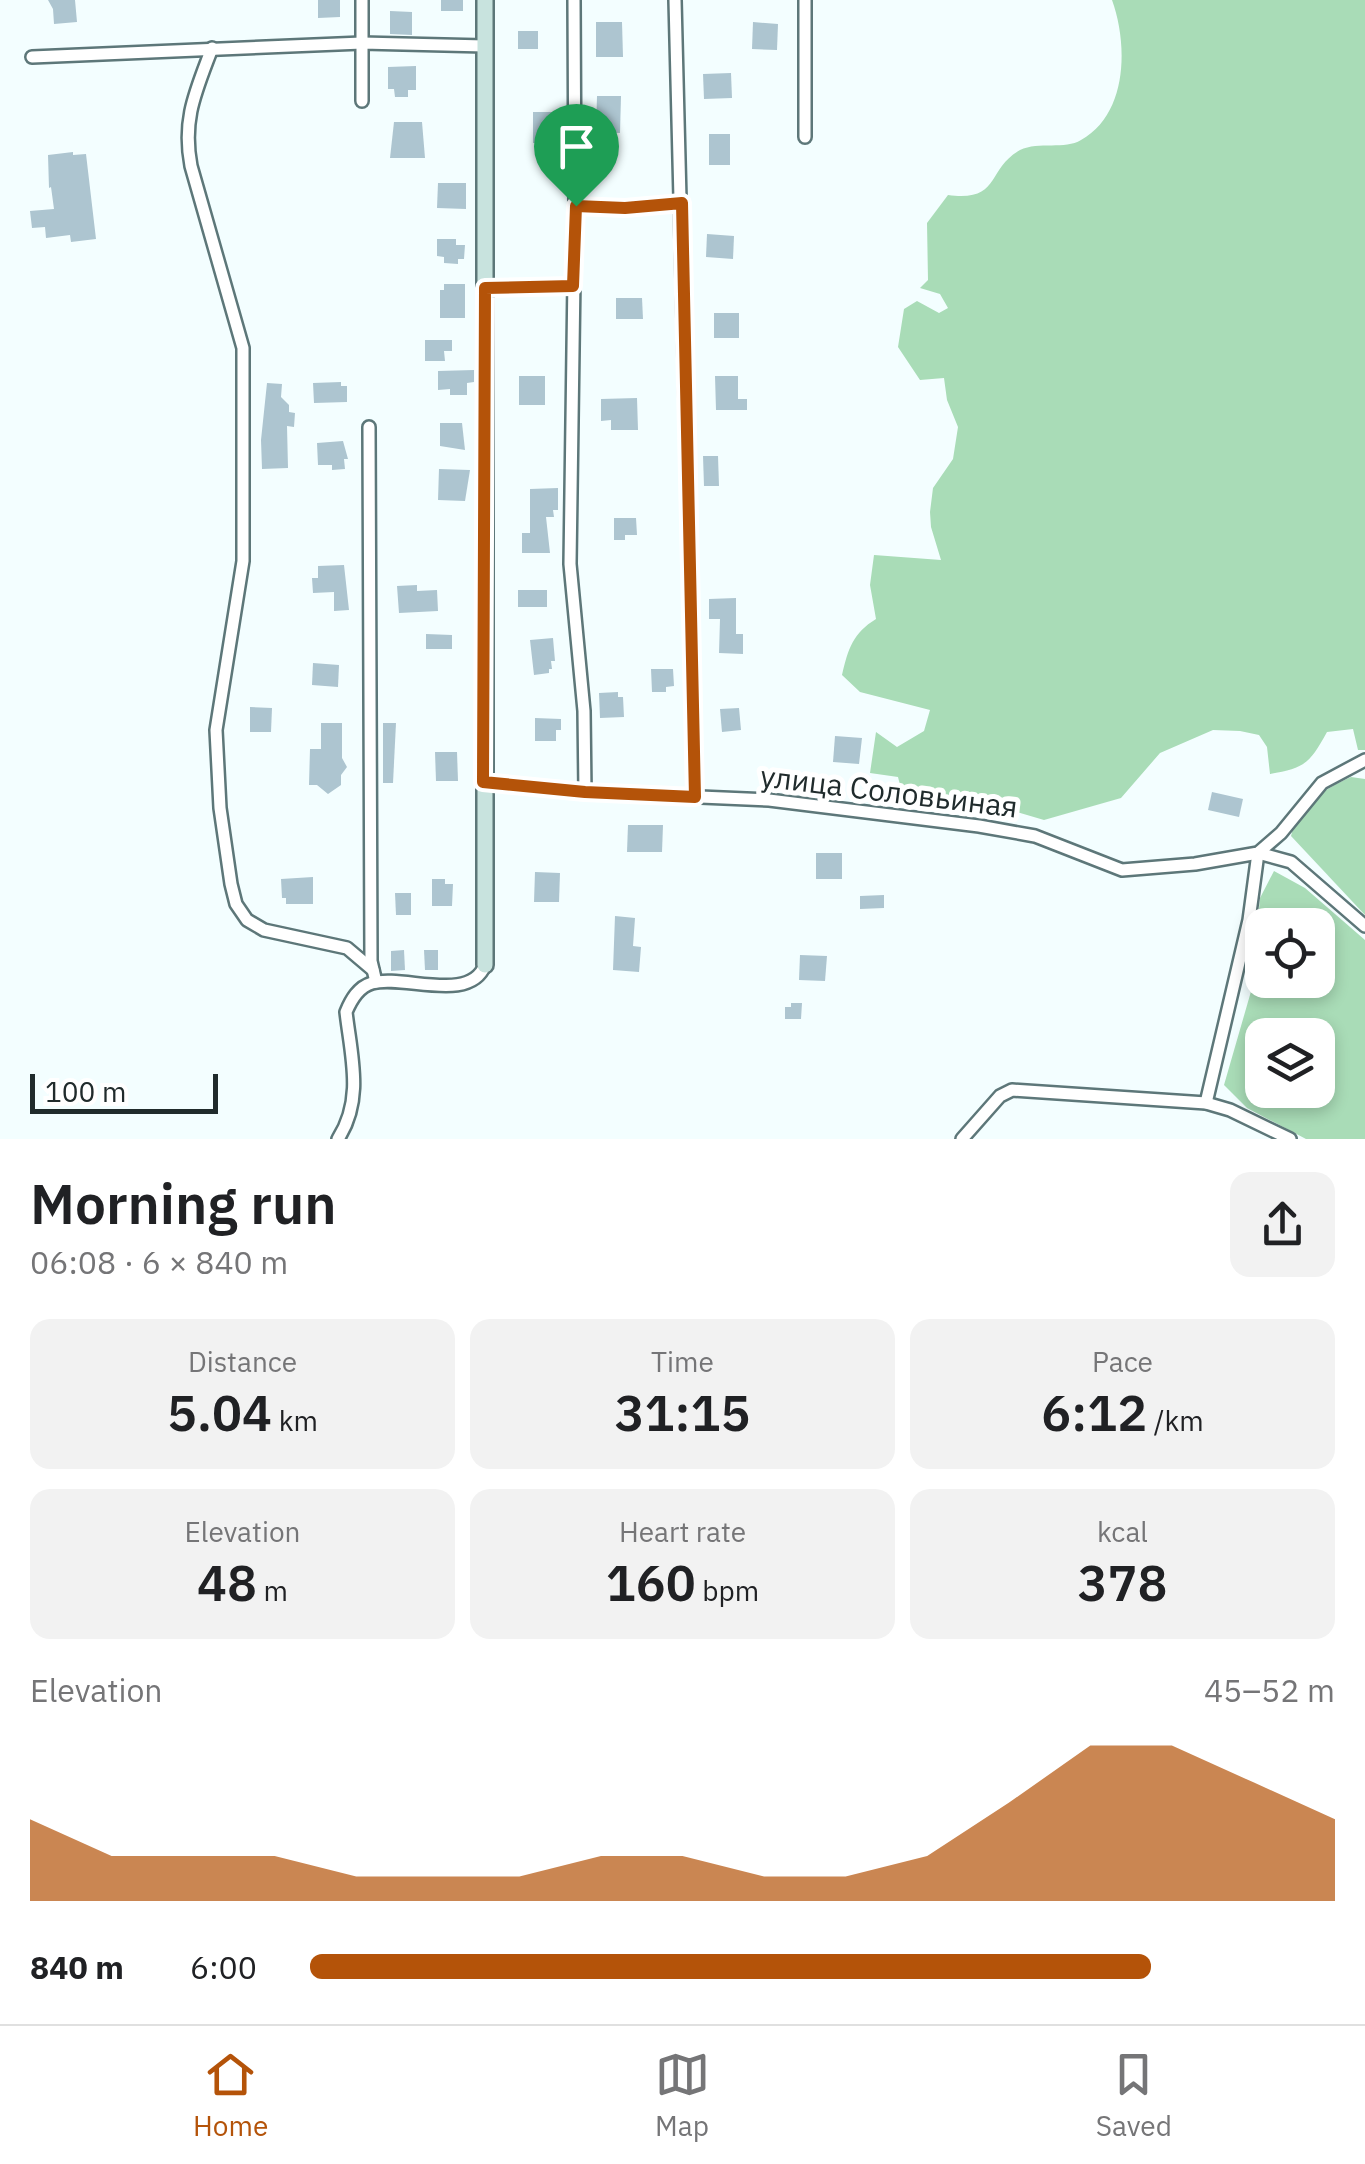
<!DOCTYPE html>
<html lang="en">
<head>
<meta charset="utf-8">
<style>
	body { margin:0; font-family:"IBM Plex Sans",sans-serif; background:#f2f2f2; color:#202124; height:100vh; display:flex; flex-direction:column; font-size:38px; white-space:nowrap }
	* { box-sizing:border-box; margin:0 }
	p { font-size:32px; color:#757577 }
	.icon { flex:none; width:55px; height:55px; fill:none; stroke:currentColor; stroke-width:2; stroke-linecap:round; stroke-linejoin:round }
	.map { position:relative; height:1139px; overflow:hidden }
	.drawer { display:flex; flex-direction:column; background:#fff; flex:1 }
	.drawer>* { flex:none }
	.tools { position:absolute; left:1245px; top:908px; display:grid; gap:20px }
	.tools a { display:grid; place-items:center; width:90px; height:90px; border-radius:20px; background:#fff; box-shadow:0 5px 15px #0003; font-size:50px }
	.scale { position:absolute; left:30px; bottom:25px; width:188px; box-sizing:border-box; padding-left:10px; border:5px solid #202b2c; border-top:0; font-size:28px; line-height:35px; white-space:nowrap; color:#202b2c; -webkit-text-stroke:8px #fff; paint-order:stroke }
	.pin { position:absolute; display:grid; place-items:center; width:85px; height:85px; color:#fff; margin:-102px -42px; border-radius:50% 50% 50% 0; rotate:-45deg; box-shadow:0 0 10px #0007 }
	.pin .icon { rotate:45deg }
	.round { display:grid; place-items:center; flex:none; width:105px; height:105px; border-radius:20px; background:#f2f2f2 }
	.headline { display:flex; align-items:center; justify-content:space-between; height:170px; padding:0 30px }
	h1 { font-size:55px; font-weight:600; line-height:75px }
	.figures { display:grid; grid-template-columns:repeat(3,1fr); gap:15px; height:170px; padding:10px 30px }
	.figures div { display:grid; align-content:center; border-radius:20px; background:#f2f2f2; text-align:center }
	.figures b { font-size:50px; font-weight:600 }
	.figures small { font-size:28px; font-weight:400 }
	.figures p { font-size:28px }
	.chart { height:280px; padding:20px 30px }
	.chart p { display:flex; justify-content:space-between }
	.chart svg { width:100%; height:180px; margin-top:10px; fill:#b45309; opacity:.7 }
	ul { padding:0 30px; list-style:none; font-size:32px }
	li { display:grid; grid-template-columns:160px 120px 1fr; align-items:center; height:75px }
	li i { height:25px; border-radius:12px; background:#b45309 }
	.tabs { display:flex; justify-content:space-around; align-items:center; height:140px; border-top:2px solid #e0e0e0; background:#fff; font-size:28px; color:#757577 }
	.tabs a { display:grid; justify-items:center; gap:5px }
	.tabs .on { color:#b45309 }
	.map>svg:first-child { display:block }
	.forest { fill:#a9dcb7; fill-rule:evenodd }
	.building { fill:#adc5d0 }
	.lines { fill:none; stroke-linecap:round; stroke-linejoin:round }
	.street-casing { stroke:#5d7779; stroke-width:16 }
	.secondary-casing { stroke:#5d7779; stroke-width:20 }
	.street { stroke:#fff; stroke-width:11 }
	.secondary { stroke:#c8e3de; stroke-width:15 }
	.route-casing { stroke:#fff; stroke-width:20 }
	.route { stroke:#b45309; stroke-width:12 }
	.labels { text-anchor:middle; stroke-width:10; stroke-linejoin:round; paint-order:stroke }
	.street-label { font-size:30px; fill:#202b2c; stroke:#fff }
</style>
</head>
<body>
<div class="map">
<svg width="1365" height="1139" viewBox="0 0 1365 1139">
	<rect width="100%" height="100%" fill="#f3feff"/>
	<g class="forest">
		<path d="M1112,0h253v750h-7l-5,-21 -26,3c-17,31 -22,36 -57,42l-3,-27 -8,-12 -19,-4 -27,-1 -53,23 -39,45 -77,22 -47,-14 -18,4 -30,-11 -46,-2 -5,-20 -28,-4 6,-41 21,15 27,-16 6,-21 -70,-18 -18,-17c6,-26 11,-42 34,-56l-6,-34 4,-30 67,5 -10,-33 -1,-15 3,-24 20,-29 5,-32 -11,-27 -3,-22 -24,2 -22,-33 6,-38 13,-8 22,12 9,-5 -8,-14 -20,-6 8,-8 -1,-57 21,-28c53,7 38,-26 72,-45 19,-9 45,0 61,-10 47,-26 47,-96 31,-140z"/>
		<path d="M1351,777l14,2v136l-74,-79c7,-31 33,-47 60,-59z"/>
		<path d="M1274,871l31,17 60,52v199h-59l-59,-31 -23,-23 28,-97 8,-90zM1318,925v55h-56v-55zM1318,1035v55h-56v-55z"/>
	</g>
	<g class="building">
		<path d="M48,0h27l2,22 -23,2 -1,-15z"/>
		<path d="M318,0h22v17l-22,1z"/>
		<rect x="441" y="0" width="22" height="11"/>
		<path d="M390,11l22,1v23l-22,-1z"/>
		<path d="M596,22h26l1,35h-27z"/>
		<path d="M753,22l25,2 -1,26 -25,-1z"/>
		<rect x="518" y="31" width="20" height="18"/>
		<path d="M416,66v24h-8v7h-13l-1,-8h-6v-22z"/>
		<path d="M731,73l1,25 -28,1 -1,-25z"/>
		<path d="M597,96h24l-1,37 -24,-1z"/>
		<rect x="533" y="112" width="25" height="31"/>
		<path d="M394,122h28l3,36h-35z"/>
		<rect x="709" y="134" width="21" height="31"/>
		<path d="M73,152v3l13,-1 10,85 -25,3 -1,-7 -24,3 -1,-11 -13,1 -2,-17 24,-2 -3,-22 -2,1 -1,-33z"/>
		<path d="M438,183h28v26l-29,-1z"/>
		<path d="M707,234l27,2 -1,23 -27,-2z"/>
		<path d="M437,239h19v6h9l-1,14h-6v5l-14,-1v-6l-7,-1z"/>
		<path d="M444,284h21v34h-25v-28h4z"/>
		<path d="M616,298h26l1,21h-27z"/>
		<rect x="714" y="313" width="25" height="25"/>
		<path d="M425,340h27v11h-8l1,10h-20z"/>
		<path d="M474,370v12l-7,1v12h-17v-6l-12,1v-19z"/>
		<rect x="519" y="376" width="26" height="29"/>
		<path d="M715,376h23v23h9v11h-31z"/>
		<path d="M341,382v4h6v16l-33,1 -1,-20z"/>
		<path d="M267,383l15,1 -1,13 8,8v7l6,1 -1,14 -7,-1 1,42 -26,1 -1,-29z"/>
		<path d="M637,398l1,32h-27v-10l-10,1v-22z"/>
		<path d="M440,423h22l3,27 -25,-4z"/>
		<path d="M343,441l5,18h-4l1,10 -13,1v-5h-14l-1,-22z"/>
		<path d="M703,456h15l1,30h-15z"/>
		<path d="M439,469l31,1 -5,31 -27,-1z"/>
		<path d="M558,488v22h-5l1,7h-8l4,36h-28v-20h8v-44z"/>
		<path d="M614,518h22l1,17h-12v5h-11z"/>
		<path d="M344,565l5,45 -15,1v-19l-21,1 -1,-15h6v-12z"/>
		<path d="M417,585v6l20,-1 1,21 -39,2 -2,-27z"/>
		<rect x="518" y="590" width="29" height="17"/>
		<path d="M736,598v36h7v20l-24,-1 1,-34h-11v-20z"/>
		<path d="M426,634l26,1v14h-26z"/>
		<path d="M553,638l2,23h-4l1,8h-3v4l-15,2 -4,-35z"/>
		<path d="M313,663l26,2 -1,22 -26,-2z"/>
		<path d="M651,669h22l1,17 -8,1v5h-14z"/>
		<path d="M618,692v5h5l1,20 -24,1 -1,-25z"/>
		<path d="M250,707l22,1 -1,24h-21z"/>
		<path d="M739,708l2,22 -19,2 -2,-23z"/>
		<path d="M535,718l26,1v11h-5v11h-21z"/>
		<path d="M321,723h21v35l5,9 -6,8v10l-13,9 -11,-9h-8l1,-36h11z"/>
		<path d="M383,723h13l-3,60h-10z"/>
		<path d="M835,736l27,2 -3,26 -26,-2z"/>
		<path d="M435,752h22l1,29h-22z"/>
		<path d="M1212,792l31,7 -4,18 -31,-7z"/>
		<path d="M628,825h35l-1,27h-35z"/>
		<rect x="816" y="853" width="26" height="26"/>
		<path d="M535,872l25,1 -1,29h-25z"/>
		<path d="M313,877v27h-27v-6h-4l-1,-19z"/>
		<path d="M432,879h13v5h8l-1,22h-20z"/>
		<path d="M395,893h16v22h-15z"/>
		<path d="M884,895v13l-24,1v-13z"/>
		<path d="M615,916l20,2 -2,28 8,1 -2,25 -26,-2z"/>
		<path d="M404,950l1,20 -14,1v-20z"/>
		<path d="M424,950h14v20h-13z"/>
		<path d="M800,955l27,1 -2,25 -26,-1z"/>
		<path d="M791,1003h11l-1,16h-16v-12h6z"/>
	</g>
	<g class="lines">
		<g class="street-casing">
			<g id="street">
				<path d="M362,0v101"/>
				<path d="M574,0l1,206 -5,358 14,147 1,81"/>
				<path d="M675,0l20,797"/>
				<path d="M212,48c-16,43 -30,71 -21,118l52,182v213l-27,169 4,78 11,76 5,20 11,16 17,10 83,18 26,22"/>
				<path d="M32,57l330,-14 123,3"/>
				<path d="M805,137v-137"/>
				<path d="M575,206l50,2 57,-5"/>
				<path d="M485,288l88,-2"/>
				<path d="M369,427l2,534 5,21"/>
				<path d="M483,782l102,10 184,8 210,26 56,10 87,34 73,-6 63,-11 23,-20 41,-50 43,-23"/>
				<path d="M1258,853l33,9 74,64"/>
				<path d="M1206,1103l43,-183 9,-67"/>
				<path d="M338,1139c26,-40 13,-83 8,-127 5,-12 12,-25 26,-29 31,-9 98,21 113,-18"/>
				<path d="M962,1139l38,-43 12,-6 194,13 24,7 60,29"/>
			</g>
		</g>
		<g class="secondary-casing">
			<path id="secondary" d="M485,965v-965"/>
		</g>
		<use href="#street" class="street"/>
		<use href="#secondary" class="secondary"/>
	</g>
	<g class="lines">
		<g class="route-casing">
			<path id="route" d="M682,203l13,594 -110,-5 -102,-10 2,-494 88,-2 3,-80 49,2z"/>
		</g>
		<use href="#route" class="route"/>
	</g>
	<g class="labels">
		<g class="street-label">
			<text transform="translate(889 792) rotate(7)" y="10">улица Соловьиная</text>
		</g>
	</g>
</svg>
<div class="tools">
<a><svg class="icon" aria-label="locate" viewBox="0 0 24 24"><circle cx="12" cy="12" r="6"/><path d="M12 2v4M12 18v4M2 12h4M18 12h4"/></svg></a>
<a><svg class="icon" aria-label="layers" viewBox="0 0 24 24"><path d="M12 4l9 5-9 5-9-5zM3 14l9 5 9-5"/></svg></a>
</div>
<div class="scale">100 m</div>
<div class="pin" style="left:576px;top:206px;background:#1e9e55"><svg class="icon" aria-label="arrive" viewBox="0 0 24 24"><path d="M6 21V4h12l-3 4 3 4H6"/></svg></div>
</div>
<section class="drawer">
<div class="headline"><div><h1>Morning run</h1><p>06:08 · 6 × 840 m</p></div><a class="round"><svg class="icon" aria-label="share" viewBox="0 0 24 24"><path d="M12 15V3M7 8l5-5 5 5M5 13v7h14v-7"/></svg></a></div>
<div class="figures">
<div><p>Distance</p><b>5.04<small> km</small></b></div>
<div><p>Time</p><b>31:15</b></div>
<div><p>Pace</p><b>6:12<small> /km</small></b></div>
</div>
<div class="figures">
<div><p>Elevation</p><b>48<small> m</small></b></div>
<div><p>Heart rate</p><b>160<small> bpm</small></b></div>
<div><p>kcal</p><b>378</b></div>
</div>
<div class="chart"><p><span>Elevation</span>45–52 m</p>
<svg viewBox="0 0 160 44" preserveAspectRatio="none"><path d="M0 44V24L10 33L20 33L30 33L40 38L50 38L60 38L70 33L80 33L90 38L100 38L110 33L120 20L130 6L140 6L150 15L160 24V44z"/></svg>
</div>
<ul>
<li><b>840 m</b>6:00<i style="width:82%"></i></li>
</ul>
</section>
<nav class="tabs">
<a class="on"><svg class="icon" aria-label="home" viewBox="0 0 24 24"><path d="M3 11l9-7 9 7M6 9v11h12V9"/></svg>Home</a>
<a><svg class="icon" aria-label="map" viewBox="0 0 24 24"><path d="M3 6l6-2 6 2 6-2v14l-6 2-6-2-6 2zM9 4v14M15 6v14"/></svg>Map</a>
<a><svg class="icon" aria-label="saved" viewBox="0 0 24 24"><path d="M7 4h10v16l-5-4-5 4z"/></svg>Saved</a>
</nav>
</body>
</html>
